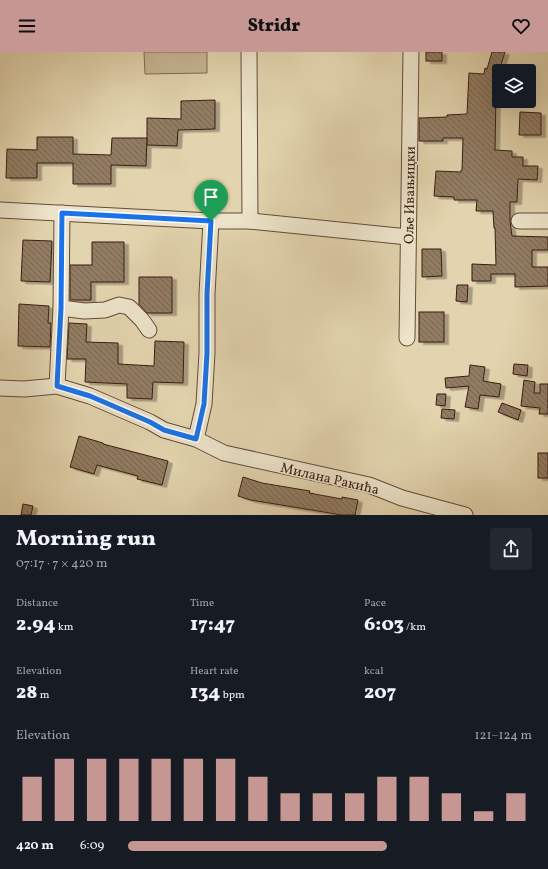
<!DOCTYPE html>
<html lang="en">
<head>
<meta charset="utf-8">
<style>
	body { margin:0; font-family:Vollkorn,serif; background:#242831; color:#f1f3f6; height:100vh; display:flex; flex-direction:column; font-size:15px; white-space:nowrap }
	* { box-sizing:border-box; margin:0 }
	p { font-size:13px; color:#9ea1a6 }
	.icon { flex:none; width:22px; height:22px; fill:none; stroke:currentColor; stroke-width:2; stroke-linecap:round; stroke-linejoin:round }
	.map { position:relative; height:463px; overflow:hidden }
	.drawer { display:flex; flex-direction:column; background:#171b24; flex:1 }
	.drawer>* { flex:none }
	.tools { position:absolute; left:492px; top:12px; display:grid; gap:8px }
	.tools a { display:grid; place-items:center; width:44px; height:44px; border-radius:4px; background:#171b24; box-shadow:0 4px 16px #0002; font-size:20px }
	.pin { position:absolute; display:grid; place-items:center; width:34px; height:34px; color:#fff; margin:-41px -17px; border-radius:50% 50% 50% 0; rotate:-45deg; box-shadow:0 0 4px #0007 }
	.pin .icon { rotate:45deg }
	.round { display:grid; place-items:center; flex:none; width:42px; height:42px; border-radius:4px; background:#242831 }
	.summary { display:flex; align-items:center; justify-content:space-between; height:68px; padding:0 16px }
	h1 { font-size:22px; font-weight:800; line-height:30px }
	.figures { display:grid; grid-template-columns:repeat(3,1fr); gap:6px; height:68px; padding:4px 16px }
	.figures div { display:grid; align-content:center }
	.figures b { font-size:20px; font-weight:800 }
	.figures small { font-size:11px; font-weight:400 }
	.figures p { font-size:11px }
	.chart { height:112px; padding:8px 16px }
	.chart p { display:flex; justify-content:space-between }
	.chart svg { width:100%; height:72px; margin-top:4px; stroke:#c59692; stroke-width:6 }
	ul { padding:0 16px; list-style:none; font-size:13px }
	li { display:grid; grid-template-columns:64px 48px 1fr; align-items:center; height:30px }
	li i { height:10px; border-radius:5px; background:#c59692 }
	header { display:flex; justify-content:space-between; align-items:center; height:52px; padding:0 16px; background:#c59692; color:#111; font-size:18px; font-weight:800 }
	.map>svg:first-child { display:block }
	.pitch { fill:#c5b593; stroke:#806952 }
	.building { fill:url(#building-back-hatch); stroke:#3a1d11; filter:url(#shadow) }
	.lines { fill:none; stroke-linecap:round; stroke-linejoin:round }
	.minor-casing { stroke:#644b38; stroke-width:17 }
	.minor { stroke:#ece3ca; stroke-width:15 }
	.route-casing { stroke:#fff; stroke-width:8 }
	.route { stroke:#1a73e8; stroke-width:5 }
	.labels { text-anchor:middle; stroke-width:3; stroke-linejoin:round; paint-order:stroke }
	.street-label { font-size:14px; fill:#3a1d11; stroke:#ece3ca }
</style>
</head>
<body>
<header><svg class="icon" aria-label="menu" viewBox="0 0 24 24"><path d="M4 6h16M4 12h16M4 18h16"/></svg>Stridr<svg class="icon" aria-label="heart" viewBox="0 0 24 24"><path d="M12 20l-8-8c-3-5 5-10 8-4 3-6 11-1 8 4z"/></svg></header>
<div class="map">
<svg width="548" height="463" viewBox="0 0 548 463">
	<defs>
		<pattern id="building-back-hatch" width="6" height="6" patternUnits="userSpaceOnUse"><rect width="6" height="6" fill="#917c63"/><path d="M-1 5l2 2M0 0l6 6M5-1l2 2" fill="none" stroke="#776550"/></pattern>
		<filter id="shadow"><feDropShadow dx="4.5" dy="2.5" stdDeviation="0" flood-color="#0004"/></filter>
	</defs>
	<rect width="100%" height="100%" fill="#e2d4ae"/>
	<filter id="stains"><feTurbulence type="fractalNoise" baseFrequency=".005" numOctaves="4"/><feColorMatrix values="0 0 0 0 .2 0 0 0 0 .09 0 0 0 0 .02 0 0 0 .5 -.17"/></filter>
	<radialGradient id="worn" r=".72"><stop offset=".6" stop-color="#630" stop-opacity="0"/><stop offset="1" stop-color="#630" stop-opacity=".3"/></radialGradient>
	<path class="pitch" d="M144,0h63v21l-62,1z"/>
	<g class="building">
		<rect x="426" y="0" width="16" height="9"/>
		<path d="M492,0h13l-6,19 -3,24 -1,55 17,1v6h11v9h15l-1,14 -19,-1 -1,23h-7v19l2,15 36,1v13h-16v17h16v19l-33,1v-13h-24v7h-19v-17l24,1 -1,-37h-1l-1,-17h-17l1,-11h-23v-3l-20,-1 2,-25 25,1v-2h1l1,-32h-20v3h-24v-23l28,-1v-2l20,-1 2,-41 15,1 1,-6 2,1z"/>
		<path d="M215,48v29l-37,1 -1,16 -30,-1v-27l34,1v-18z"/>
		<path d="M520,60l21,1v22h-22z"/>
		<path d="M37,85h36v17l38,1 1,-17h35l-1,28 -35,-1v19h-38v-21h-36v15h-31l1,-29 30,1z"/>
		<path d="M23,188l29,1 -2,41 -29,-1z"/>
		<path d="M92,190h32v40h-33v18h-21v-35h22z"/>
		<path d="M422,197h19l1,27 -20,1z"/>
		<path d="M139,225h33v36h-25l-8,-9z"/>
		<path d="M457,233h11l-1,17 -11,-1z"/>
		<path d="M19,252l30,2 -1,17h3l-1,24 -32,-1z"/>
		<rect x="419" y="260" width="25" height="30"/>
		<path d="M69,271l18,1 -1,18 32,1v21l36,2 1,-25 29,1 -1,41 -30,-1 -1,17 -25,-1v-14l-42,-2 1,-23h-19z"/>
		<path d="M514,312l14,1 -1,11 -14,-2z"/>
		<path d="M470,313l15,2 -2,14 18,3 -2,13 -19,-2 -2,14 -13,-2 4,-21 -23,2 -1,-10 24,-2z"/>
		<path d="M524,328l11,2 -1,11h6v-9h8v30h-9l1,-6 -19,-2z"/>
		<path d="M437,342h9l-1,12 -9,-1z"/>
		<path d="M502,351l19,7 -3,10 -20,-8z"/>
		<path d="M442,357l13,1 -1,9 -13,-1z"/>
		<path d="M79,384l24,7v1l65,17 -6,24 -25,-6 1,-3 -41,-11 -3,9 -24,-7z"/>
		<rect x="538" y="401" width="10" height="25"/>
		<path d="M243,425l19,6 48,8 -1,2 33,6v-2l16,3 -3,15h-13l-91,-15 -13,-4z"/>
		<path d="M23,452l10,2 -2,9h-10z"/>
	</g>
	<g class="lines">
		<g class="minor-casing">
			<g id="minor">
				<path d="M0,158l211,11h39l-1,-169"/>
				<path d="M250,169l158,16"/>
				<path d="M519,169h29"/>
				<path d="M61,256l23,3 21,-1 14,-5 10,2 13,13 7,10"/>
				<path d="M407,286l4,-286"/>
				<path d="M57,334l4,-78 1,-95"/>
				<path d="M0,336l24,1 33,-3 33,10 60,26 14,8 32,9 28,14 145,32 33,13 63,17"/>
				<path d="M196,387l8,-35 3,-51v-59l4,-73"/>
			</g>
		</g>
		<use href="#minor" class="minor"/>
	</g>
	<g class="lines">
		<g class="route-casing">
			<path id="route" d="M62,161l149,8 -4,73v59l-3,51 -8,35 -32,-9 -14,-8 -60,-26 -33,-10 4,-78z"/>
		</g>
		<use href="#route" class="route"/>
	</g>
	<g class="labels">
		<g class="street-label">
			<text transform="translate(409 143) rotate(-89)" y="5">Оље Ивањицки</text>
			<text transform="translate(330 426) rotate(13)" y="5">Милана Ракића</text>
		</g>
	</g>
	<rect width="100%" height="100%" filter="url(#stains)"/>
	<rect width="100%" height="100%" fill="url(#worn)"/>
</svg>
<div class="tools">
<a><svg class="icon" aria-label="layers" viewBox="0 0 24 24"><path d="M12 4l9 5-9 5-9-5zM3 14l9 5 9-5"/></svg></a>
</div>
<div class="pin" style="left:211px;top:169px;background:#1e9e55"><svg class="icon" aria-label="arrive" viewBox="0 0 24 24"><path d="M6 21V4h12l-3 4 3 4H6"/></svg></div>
</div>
<section class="drawer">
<div class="summary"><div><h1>Morning run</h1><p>07:17 · 7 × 420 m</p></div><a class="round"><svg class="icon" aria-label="share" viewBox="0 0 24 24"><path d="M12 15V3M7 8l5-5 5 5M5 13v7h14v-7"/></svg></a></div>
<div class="figures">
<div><p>Distance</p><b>2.94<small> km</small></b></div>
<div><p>Time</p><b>17:47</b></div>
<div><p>Pace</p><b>6:03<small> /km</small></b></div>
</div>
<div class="figures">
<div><p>Elevation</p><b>28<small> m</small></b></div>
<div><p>Heart rate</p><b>134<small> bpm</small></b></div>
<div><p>kcal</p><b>207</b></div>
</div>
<div class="chart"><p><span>Elevation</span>121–124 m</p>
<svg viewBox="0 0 160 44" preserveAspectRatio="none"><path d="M5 44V17M15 44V6M25 44V6M35 44V6M45 44V6M55 44V6M65 44V6M75 44V17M85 44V27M95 44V27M105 44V27M115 44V17M125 44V17M135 44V27M145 44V38M155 44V27"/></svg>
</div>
<ul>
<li><b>420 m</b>6:09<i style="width:64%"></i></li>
</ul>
</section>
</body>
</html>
